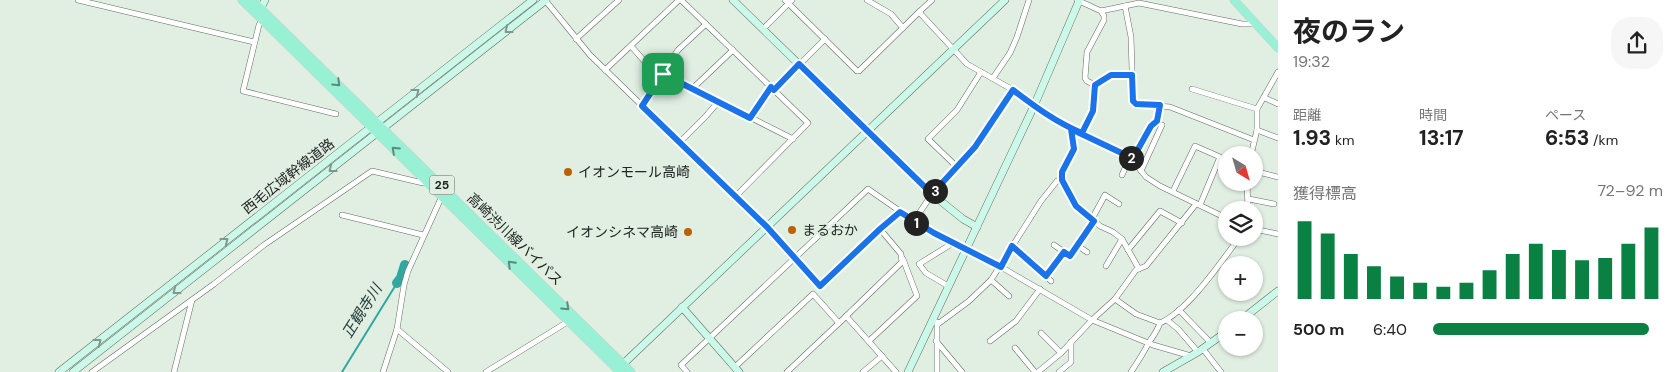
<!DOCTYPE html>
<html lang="ja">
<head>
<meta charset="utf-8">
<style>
	body { margin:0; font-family:"DM Sans","Noto Sans JP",sans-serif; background:#f6f6f6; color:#222; height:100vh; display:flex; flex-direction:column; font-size:19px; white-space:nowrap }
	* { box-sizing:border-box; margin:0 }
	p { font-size:16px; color:#767676 }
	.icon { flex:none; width:28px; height:28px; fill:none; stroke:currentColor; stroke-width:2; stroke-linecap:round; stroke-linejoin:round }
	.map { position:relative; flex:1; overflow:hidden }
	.sheet { display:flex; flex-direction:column; background:#fff; width:400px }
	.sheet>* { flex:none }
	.needle { width:32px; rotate:143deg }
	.controls { position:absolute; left:1218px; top:146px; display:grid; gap:10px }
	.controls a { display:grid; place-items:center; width:45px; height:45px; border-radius:50%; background:#fff; box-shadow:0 1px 4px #0004; font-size:25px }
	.pin { position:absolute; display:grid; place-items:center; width:42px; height:42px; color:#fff; margin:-21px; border-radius:10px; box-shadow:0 2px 8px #0006 }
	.km { position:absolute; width:25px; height:25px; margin:-12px; border-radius:50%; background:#222; color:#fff; font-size:14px; line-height:25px; text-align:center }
	.round { display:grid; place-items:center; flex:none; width:52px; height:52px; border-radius:20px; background:#f6f6f6 }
	.summary { display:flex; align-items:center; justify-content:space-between; height:85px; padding:0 15px }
	h1 { font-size:28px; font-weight:700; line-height:38px }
	.metrics { display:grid; grid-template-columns:repeat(3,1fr); gap:8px; height:85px; padding:5px 15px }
	.metrics div { display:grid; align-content:center }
	.metrics b { font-size:21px; font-weight:700 }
	.metrics small { font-size:14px; font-weight:400 }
	.metrics p { font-size:14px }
	.chart { height:140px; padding:10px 15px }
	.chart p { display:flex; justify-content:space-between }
	.chart svg { width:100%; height:90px; margin-top:5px; stroke:#0b8043; stroke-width:6 }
	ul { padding:0 15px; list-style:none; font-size:16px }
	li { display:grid; grid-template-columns:80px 60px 1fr; align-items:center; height:38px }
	li i { height:12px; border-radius:6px; background:#0b8043 }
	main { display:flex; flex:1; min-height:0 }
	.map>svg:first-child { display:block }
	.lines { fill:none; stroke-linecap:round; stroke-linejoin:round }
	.stream { stroke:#30a8a0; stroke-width:2 }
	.river { stroke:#30a8a0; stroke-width:10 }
	.street-casing { stroke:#606c62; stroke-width:6 }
	.secondary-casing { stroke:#606c62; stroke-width:8 }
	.primary-casing { stroke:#cecfce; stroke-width:9 }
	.street { stroke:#fff; stroke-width:5 }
	.secondary { stroke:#ccf8ea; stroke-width:7 }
	.primary { stroke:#98f0d5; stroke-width:8 }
	.oneway { stroke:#7f9990 }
	.oneway2 { stroke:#5c8a7b }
	.route-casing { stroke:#fff; stroke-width:10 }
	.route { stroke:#1a73e8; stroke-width:6 }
	.poi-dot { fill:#bb6102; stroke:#e1efe3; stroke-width:2 }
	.labels { text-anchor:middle; stroke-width:4.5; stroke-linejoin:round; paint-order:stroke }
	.shield { fill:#e1efe3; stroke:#5a625b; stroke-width:1 }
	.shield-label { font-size:12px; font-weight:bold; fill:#202521 }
	.poi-label { font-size:14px; fill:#202521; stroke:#e1efe3; text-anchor:start }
	.street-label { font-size:14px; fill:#202521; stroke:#e1efe3 }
	.water-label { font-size:15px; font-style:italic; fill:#243e3b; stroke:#e1efe3 }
</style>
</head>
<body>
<main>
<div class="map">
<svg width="1278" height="372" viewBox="0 0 1278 372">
	<rect width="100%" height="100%" fill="#e1efe3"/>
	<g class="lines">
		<path class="stream" d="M342,372l55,-89"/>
		<path class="river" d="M397,283l4,-5 4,-13"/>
		<g class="street-casing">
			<g id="street">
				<path d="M78,0l176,42"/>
				<path d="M545,0l45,55 177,172 53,59 60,-57 20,-17"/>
				<path d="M681,0l127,123 -73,74"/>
				<path d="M785,0l72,71h2l60,-59 48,52 46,26 21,16 37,23 59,28 16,20 14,9 66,32"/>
				<path d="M867,0l24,14 12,14"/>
				<path d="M1077,0l24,11 38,-8 103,21h14"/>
				<path d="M1125,6l6,31 2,64 3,3 34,3 84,33"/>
				<path d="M919,12l13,-12"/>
				<path d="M262,20l-3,5 -16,66 93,23"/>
				<path d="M763,29l29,-29"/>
				<path d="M576,39l43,-39"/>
				<path d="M631,46l15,17 17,10 130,66"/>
				<path d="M605,70l74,-70"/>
				<path d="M993,78l17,-25 7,-16 12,-37"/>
				<path d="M1095,85l16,-10h22"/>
				<path d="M692,89l41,-39"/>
				<path d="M1192,89l65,20"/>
				<path d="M774,90l51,-51"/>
				<path d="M1265,98l13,6"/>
				<path d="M641,106l37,-56 28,-26"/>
				<path d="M750,118l21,-31"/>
				<path d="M1071,129l3,20 -12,23 -1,5 3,10 12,19 24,20 13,6 9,7 17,30"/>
				<path d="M1257,130l21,8"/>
				<path d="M1082,133l11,-22 2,-26 -8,-4 -2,-3 2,-26 17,-32v-4l-3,-5"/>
				<path d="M679,143l27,-27 12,-14"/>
				<path d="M1251,155l6,-25v-21l21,-37"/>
				<path d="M1132,160l19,-34 6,-5 3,-16"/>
				<path d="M957,167l-29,-28 29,-29 24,-38"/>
				<path d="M1141,171l21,-46"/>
				<path d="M1254,171l24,6"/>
				<path d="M1122,175l8,-18"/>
				<path d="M1247,182l1,28"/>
				<path d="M1173,191l22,-45 25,11 -20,48"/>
				<path d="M1249,199l25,5"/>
				<path d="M342,215l81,20"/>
				<path d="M1092,219l13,-24 14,9"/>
				<path d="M914,221l18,-27 43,-47 38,-57"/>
				<path d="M1254,229l24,5"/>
				<path d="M1054,245l16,11 24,-35"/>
				<path d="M1012,246l39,35"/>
				<path d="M1078,246l9,6"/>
				<path d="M1128,250l32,-39 22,12"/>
				<path d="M1106,266l16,-27"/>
				<path d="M1046,276l18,-24"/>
				<path d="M991,280l18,16"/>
				<path d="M948,286l-22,-13 -7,-9 34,-21"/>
				<path d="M1115,299l21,15 24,9"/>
				<path d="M1179,310l32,33"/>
				<path d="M846,316l50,56"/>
				<path d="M1167,320l11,9 20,23"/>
				<path d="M937,322v50"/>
				<path d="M839,323l63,-61 -1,-8 -21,-25"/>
				<path d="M938,324l31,-23 22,-21 50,-79 16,-20 4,-1"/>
				<path d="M397,329l51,43"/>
				<path d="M1041,333l20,20"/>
				<path d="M869,341l48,-45 -14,-37"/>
				<path d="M936,341l26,31"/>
				<path d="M990,341l26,-20 24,-32"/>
				<path d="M1015,348l20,24"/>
				<path d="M1203,349l18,23"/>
				<path d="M735,367l78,-73 26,29 -52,49"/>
				<path d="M92,372l122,-88 50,-39 108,-74 51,12 3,-3"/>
				<path d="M174,372l18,-72"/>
				<path d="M383,372l14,-43 7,-44 4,-14 34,-75"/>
				<path d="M486,372l83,-51"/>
				<path d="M687,372l-6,-7 187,-176 46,32 87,46 91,53 61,25 38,11"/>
				<path d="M863,372l19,-16"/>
				<path d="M1038,372l23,-19 31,-33 23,-21 21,-29 10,-4 50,-62"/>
				<path d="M1059,372l12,-10v-20"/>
				<path d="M1131,372c6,-9 12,-18 17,-28 4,-7 9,-12 12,-21 28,-12 61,-61 79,-85"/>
			</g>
		</g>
		<g class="secondary-casing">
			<g id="secondary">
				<path d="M733,0l199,194 31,25 14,8"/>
				<path d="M261,8l4,-8"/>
				<path d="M682,307l57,65"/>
				<path d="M1241,320l37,-29"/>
				<path d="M620,367l385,-367"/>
				<path d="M59,372l474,-372"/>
				<path d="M73,372l473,-372"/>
				<path d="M908,372l126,-266 45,-105"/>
				<path d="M1163,372l35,-20 28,-20"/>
			</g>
		</g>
		<g class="primary-casing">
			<g id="primary">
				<path d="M242,0l378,372"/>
				<path d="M252,0l379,372"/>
				<path d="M1234,0l44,48"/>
			</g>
		</g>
		<use href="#street" class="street"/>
		<use href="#secondary" class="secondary"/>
		<use href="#primary" class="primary"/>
	</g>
	<defs><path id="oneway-chevron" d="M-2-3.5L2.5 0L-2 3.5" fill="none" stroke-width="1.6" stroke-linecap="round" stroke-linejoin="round" transform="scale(1.25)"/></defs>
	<g class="oneway">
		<use href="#oneway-chevron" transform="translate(508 30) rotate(142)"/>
		<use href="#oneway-chevron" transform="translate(416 92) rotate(-38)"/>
		<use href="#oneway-chevron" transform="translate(332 169) rotate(142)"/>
		<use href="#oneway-chevron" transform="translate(225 241) rotate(-38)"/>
		<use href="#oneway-chevron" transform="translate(176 291) rotate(142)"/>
		<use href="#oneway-chevron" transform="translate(98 342) rotate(-38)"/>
	</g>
	<g class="oneway2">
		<use href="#oneway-chevron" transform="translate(337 83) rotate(44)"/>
		<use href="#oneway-chevron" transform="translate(395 150) rotate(-137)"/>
		<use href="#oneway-chevron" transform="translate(511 264) rotate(-135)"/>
		<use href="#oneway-chevron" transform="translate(566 307) rotate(44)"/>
	</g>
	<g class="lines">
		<g class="route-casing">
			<path id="route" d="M663,74l-21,32 125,121 53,59 60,-57 20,-17 34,21 67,34 11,-21 34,30 18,-24 6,4 24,-35 -18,-15 -14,-26v-8l12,-23 -3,-20 59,28 2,3 19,-34 6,-5 3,-16 -24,-1 -3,-3 -1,-26h-21l-16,10 -2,26 -11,22c-25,-10 -48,-27 -69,-43l-38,57 -43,47 -133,-130 -25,26 -3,-3 -21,31 -87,-44"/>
		</g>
		<use href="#route" class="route"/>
	</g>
	<g class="poi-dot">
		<circle cx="568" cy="172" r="5"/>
		<circle cx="792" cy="230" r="5"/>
		<circle cx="688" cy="232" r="5"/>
	</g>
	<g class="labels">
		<rect class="shield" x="429.5" y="175.5" width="25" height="19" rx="4"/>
		<g class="shield-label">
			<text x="442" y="189">25</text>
		</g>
		<g class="poi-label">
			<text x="578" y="177">イオンモール高崎</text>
			<text x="802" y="235">まるおか</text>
			<text x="678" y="237" text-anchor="end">イオンシネマ高崎</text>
		</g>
		<g class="street-label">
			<text transform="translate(288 176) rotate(-38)" y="5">西毛広域幹線道路</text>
			<text transform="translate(515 239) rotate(44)" y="5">高崎渋川線バイパス</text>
		</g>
		<g class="water-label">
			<text transform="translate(362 311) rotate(-58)" y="5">正観寺川</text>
		</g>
	</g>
</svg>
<div class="controls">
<a><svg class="needle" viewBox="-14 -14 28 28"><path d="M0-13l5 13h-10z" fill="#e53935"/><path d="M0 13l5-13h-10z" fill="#767676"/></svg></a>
<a><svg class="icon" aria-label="layers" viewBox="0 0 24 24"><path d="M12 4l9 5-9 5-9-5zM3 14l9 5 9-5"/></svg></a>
<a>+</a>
<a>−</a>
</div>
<div class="pin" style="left:663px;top:74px;background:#1e9e55"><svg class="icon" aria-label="arrive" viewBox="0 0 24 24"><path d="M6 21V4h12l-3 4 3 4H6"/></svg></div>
<b class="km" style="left:916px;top:223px">1</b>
<b class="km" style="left:1131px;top:158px">2</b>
<b class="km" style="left:935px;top:191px">3</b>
</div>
<section class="sheet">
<div class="summary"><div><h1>夜のラン</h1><p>19:32</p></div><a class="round"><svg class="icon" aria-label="share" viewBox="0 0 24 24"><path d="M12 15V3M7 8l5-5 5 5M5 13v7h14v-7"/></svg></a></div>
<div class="metrics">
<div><p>距離</p><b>1.93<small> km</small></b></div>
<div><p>時間</p><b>13:17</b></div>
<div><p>ペース</p><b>6:53<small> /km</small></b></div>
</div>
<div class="chart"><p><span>獲得標高</span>72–92 m</p>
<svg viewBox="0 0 160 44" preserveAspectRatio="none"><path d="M5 44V6M15 44V12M25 44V22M35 44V28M45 44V33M55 44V36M65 44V38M75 44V36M85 44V30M95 44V22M105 44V17M115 44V20M125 44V25M135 44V24M145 44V17M155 44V9"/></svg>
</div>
<ul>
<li><b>500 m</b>6:40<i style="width:94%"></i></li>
</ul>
</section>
</main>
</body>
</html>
